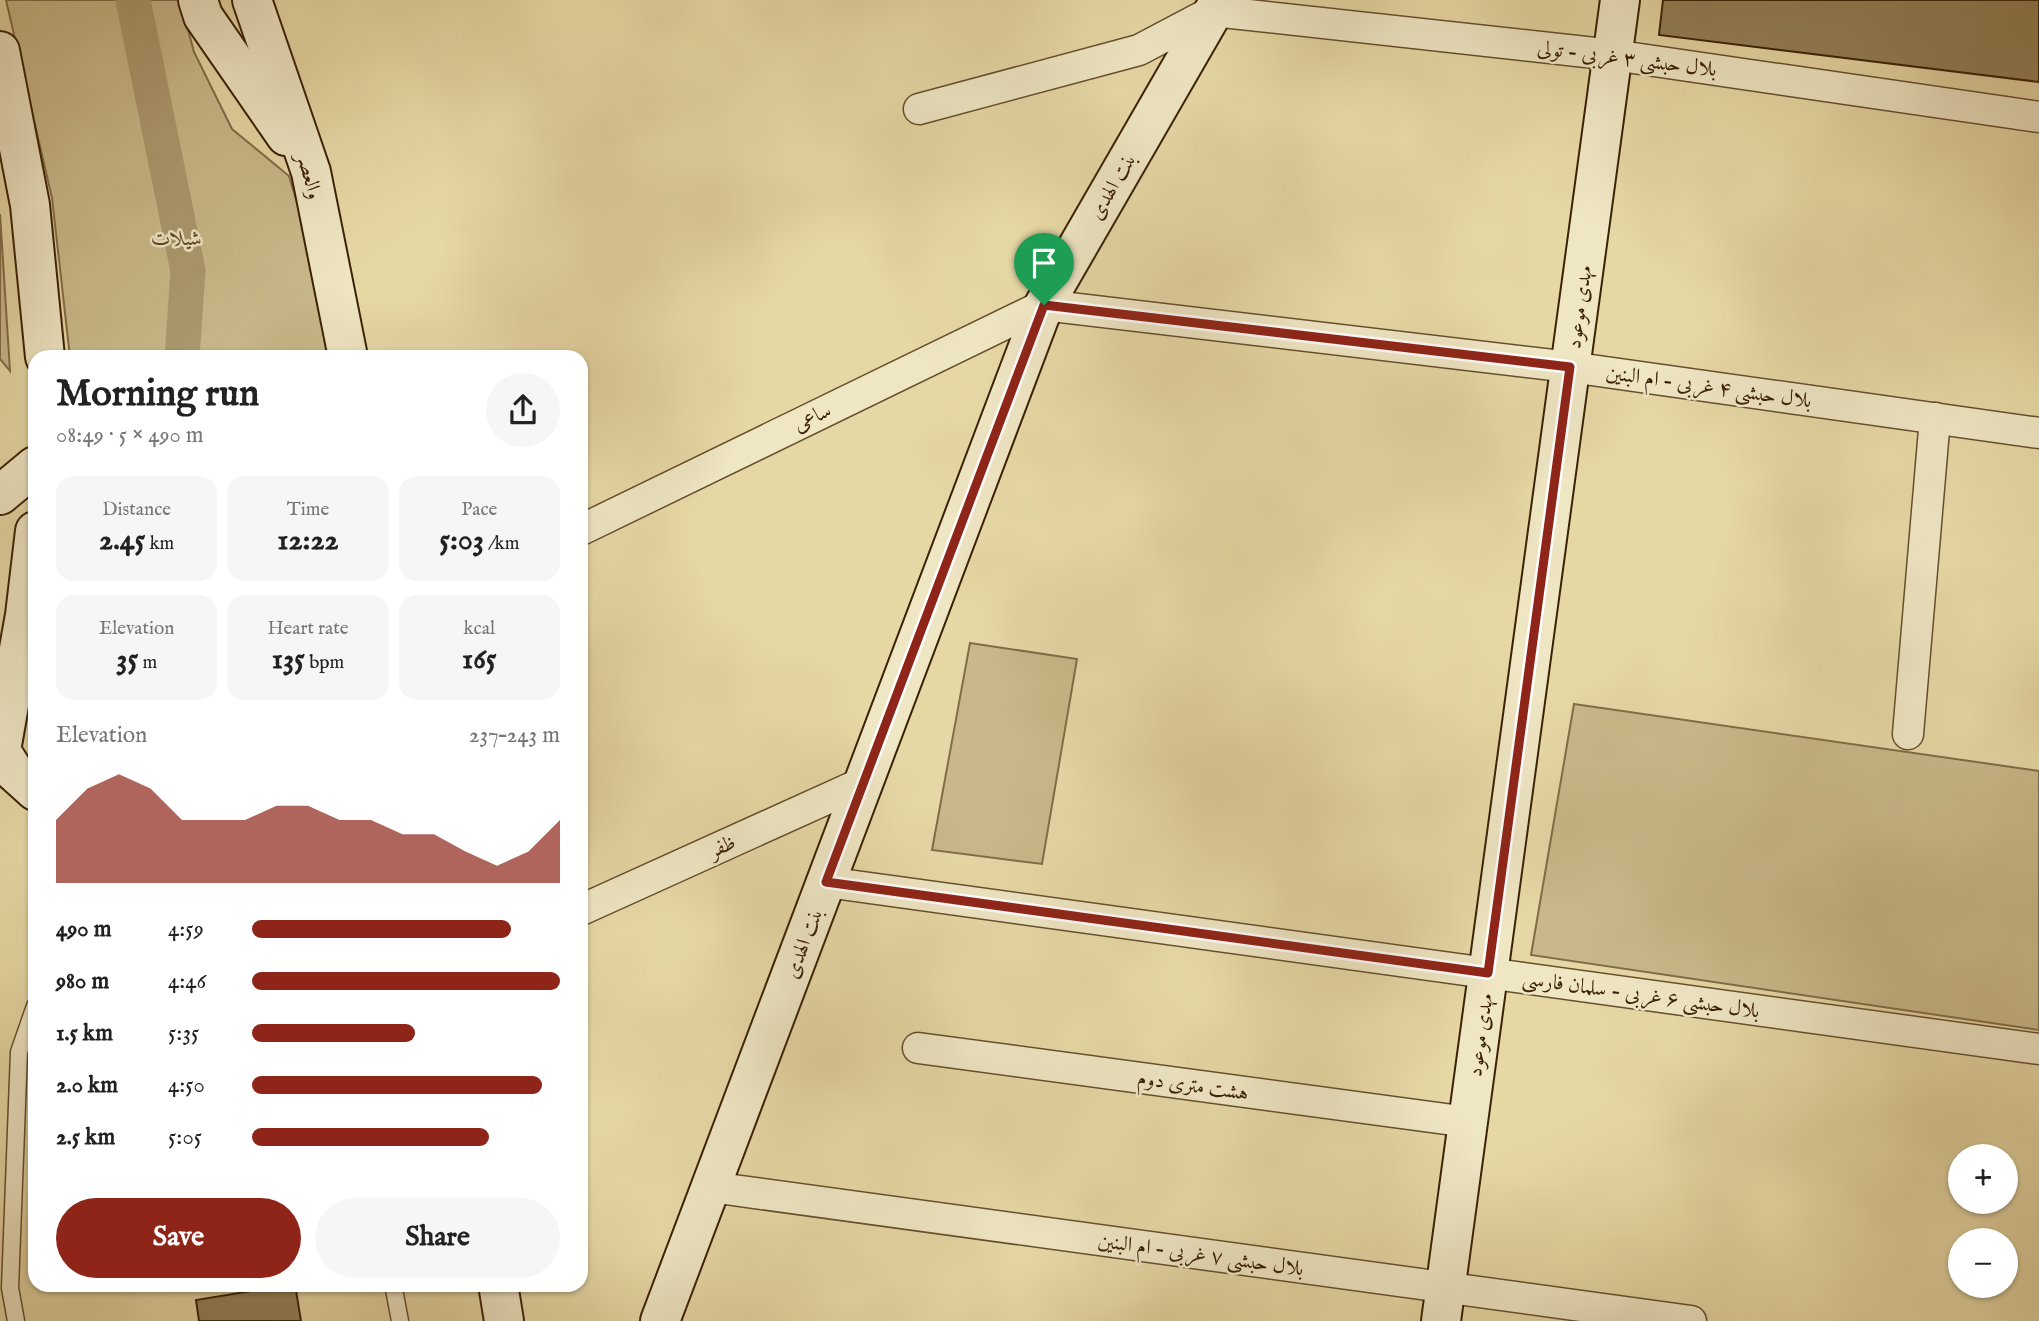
<!DOCTYPE html>
<html lang="en">
<head>
<meta charset="utf-8">
<style>
	body { margin:0; font-family:"IM FELL English",Amiri,serif; background:#f6f6f6; color:#222; height:100vh; display:flex; flex-direction:column; font-size:26px; white-space:nowrap }
	* { box-sizing:border-box; margin:0 }
	p { font-size:23px; color:#767676 }
	.icon { flex:none; width:38px; height:38px; fill:none; stroke:currentColor; stroke-width:2; stroke-linecap:round; stroke-linejoin:round }
	.map { position:relative; flex:1; overflow:hidden }
	.sheet { position:absolute; left:28px; top:350px; width:560px; height:942px; display:flex; flex-direction:column; background:#fff; border-radius:21px; box-shadow:0 2px 5px #0004 }
	.sheet>* { flex:none }
	.tools { position:absolute; left:1948px; top:1144px; display:grid; gap:14px }
	.tools a { display:grid; place-items:center; width:70px; height:70px; border-radius:50%; background:#fff; box-shadow:0 2px 5px #0004; font-size:35px }
	.pin { position:absolute; display:grid; place-items:center; width:60px; height:60px; color:#fff; margin:-72px -30px; border-radius:50% 50% 50% 0; rotate:-45deg; box-shadow:0 0 7px #0007 }
	.pin .icon { rotate:45deg }
	.round { display:grid; place-items:center; flex:none; width:74px; height:74px; border-radius:37px; background:#f6f6f6 }
	.overview { display:flex; align-items:center; justify-content:space-between; height:119px; padding:0 28px }
	h1 { font-size:38px; font-weight:700; line-height:52px }
	.figures { display:grid; grid-template-columns:repeat(3,1fr); gap:10px; height:119px; padding:7px 28px }
	.figures div { display:grid; align-content:center; border-radius:18px; background:#f6f6f6; text-align:center }
	.figures b { font-size:30px; font-weight:700 }
	.figures small { font-size:19px; font-weight:400 }
	.figures p { font-size:19px }
	.chart { height:196px; padding:14px 28px }
	.chart p { display:flex; justify-content:space-between }
	.chart svg { width:100%; height:126px; margin-top:7px; fill:#8f2418; opacity:.7 }
	.primary-button { display:flex; gap:14px; margin-top:auto; padding:14px 28px }
	.primary-button a { flex:1; height:80px; border-radius:42px; background:#8f2418; color:#fff; font-size:28px; font-weight:700; line-height:80px; text-align:center }
	.primary-button a+a { background:#f6f6f6; color:#222 }
	ul { padding:0 28px; list-style:none; font-size:23px }
	li { display:grid; grid-template-columns:112px 84px 1fr; align-items:center; height:52px }
	li i { height:18px; border-radius:9px; background:#8f2418 }
	.map>svg:first-child { display:block }
	.green { fill:#c9b98a; stroke:#826d48; stroke-width:2 }
	.lines { fill:none; stroke-linecap:round; stroke-linejoin:round }
	.canal { stroke:#ac9a6f; stroke-width:35 }
	.building { fill:#948058; stroke:#3b2105; stroke-width:2 }
	.lane-casing { stroke:#664f2d; stroke-width:19 }
	.street-casing { stroke:#664f2d; stroke-width:33 }
	.secondary-casing { stroke:#3b2105; stroke-width:42 }
	.lane { stroke:#efe6c4; stroke-width:16 }
	.street { stroke:#efe6c4; stroke-width:30 }
	.secondary { stroke:#efe6c4; stroke-width:38 }
	.route-casing { stroke:#fff; stroke-width:14 }
	.route { stroke:#8f2418; stroke-width:9 }
	.labels { text-anchor:middle; stroke-width:5; stroke-linejoin:round; paint-order:stroke }
	.street-label { font-size:21px; fill:#3b2105; stroke:#efe6c4 }
	.park-label { font-size:21px; font-style:italic; fill:#5e4726; stroke:#efe6c4 }
</style>
</head>
<body>
<div class="map">
<svg width="2039" height="1321" viewBox="0 0 2039 1321">
	<rect width="100%" height="100%" fill="#e6d8a5"/>
	<filter id="stains"><feTurbulence type="fractalNoise" baseFrequency=".00286" numOctaves="4"/><feColorMatrix values="0 0 0 0 .2 0 0 0 0 .09 0 0 0 0 .02 0 0 0 .5 -.17"/></filter>
	<radialGradient id="worn" r=".72"><stop offset=".6" stop-color="#630" stop-opacity="0"/><stop offset="1" stop-color="#630" stop-opacity=".3"/></radialGradient>
	<g class="green">
		<path d="M6,0h174l14,52 38,77 57,47 22,73 21,108h-262l-18,-159z"/>
		<path d="M0,214l10,157 -10,-12z"/>
		<path d="M970,643l107,16 -35,205 -110,-14z"/>
		<path d="M1574,704l465,67v259l-508,-75z"/>
	</g>
	<g class="lines">
		<path class="canal" d="M133,0l55,271 -6,86"/>
	</g>
	<g class="building">
		<path d="M1663,0h376v82l-380,-47z"/>
		<path d="M295,1284l6,37h-102l-3,-21z"/>
	</g>
	<g class="lines">
		<g class="lane-casing">
			<g id="lane">
				<path d="M393,1284l7,37"/>
				<path d="M16,1321l-6,-33 9,-236 16,-46"/>
			</g>
		</g>
		<g class="street-casing">
			<g id="street">
				<path d="M919,109l220,-59 74,-39 400,44 426,62"/>
				<path d="M581,530l463,-225 526,62 469,66"/>
				<path d="M1908,734l27,-316"/>
				<path d="M826,882l1213,167"/>
				<path d="M581,910l283,-128"/>
				<path d="M918,1048l550,74"/>
				<path d="M711,1187l980,134"/>
			</g>
		</g>
		<g class="secondary-casing">
			<g id="secondary">
				<path d="M198,0l5,16 83,120"/>
				<path d="M252,0l59,172 37,185"/>
				<path d="M0,51l30,154 15,152"/>
				<path d="M0,495l35,-29"/>
				<path d="M1,751l14,22 20,18"/>
				<path d="M0,756l25,-141 10,-84"/>
				<path d="M498,1284l6,37"/>
				<path d="M660,1321l384,-1016 176,-305"/>
				<path d="M1441,1321l179,-1321"/>
			</g>
		</g>
		<use href="#lane" class="lane"/>
		<use href="#street" class="street"/>
		<use href="#secondary" class="secondary"/>
	</g>
	<g class="lines">
		<g class="route-casing">
			<path id="route" d="M1044,305l526,62 -82,606 -662,-91z"/>
		</g>
		<use href="#route" class="route"/>
	</g>
	<g class="labels">
		<g class="street-label">
			<text transform="translate(1627 58) rotate(7)" y="7">بلال حبشی ۳ غربی - تولی</text>
			<text transform="translate(310 176) rotate(75)" y="7">والعصر</text>
			<text transform="translate(1112 186) rotate(-60)" y="7">بنت الهدی</text>
			<text transform="translate(1579 307) rotate(-82)" y="7">مهدی موعود</text>
			<text transform="translate(1709 386) rotate(8)" y="7">بلال حبشی ۴ غربی - ام البنین</text>
			<text transform="translate(812 417) rotate(-26)" y="7">ساعی</text>
			<text transform="translate(722 846) rotate(-24)" y="7">ظفر</text>
			<text transform="translate(803 943) rotate(-69)" y="7">بنت الهدی</text>
			<text transform="translate(1641 994) rotate(8)" y="7">بلال حبشی ۶ غربی - سلمان فارسی</text>
			<text transform="translate(1480 1035) rotate(-82)" y="7">مهدی موعود</text>
			<text transform="translate(1193 1085) rotate(8)" y="7">هشت متری دوم</text>
			<text transform="translate(1201 1254) rotate(8)" y="7">بلال حبشی ۷ غربی - ام البنین</text>
		</g>
		<g class="park-label">
			<text x="177" y="245">شیلات</text>
		</g>
	</g>
	<rect width="100%" height="100%" filter="url(#stains)"/>
	<rect width="100%" height="100%" fill="url(#worn)"/>
</svg>
<div class="tools">
<a>+</a>
<a>−</a>
</div>
<div class="pin" style="left:1044px;top:305px;background:#1e9e55"><svg class="icon" aria-label="arrive" viewBox="0 0 24 24"><path d="M6 21V4h12l-3 4 3 4H6"/></svg></div>
<section class="sheet">
<div class="overview"><div><h1>Morning run</h1><p>08:49 · 5 × 490 m</p></div><a class="round"><svg class="icon" aria-label="share" viewBox="0 0 24 24"><path d="M12 15V3M7 8l5-5 5 5M5 13v7h14v-7"/></svg></a></div>
<div class="figures">
<div><p>Distance</p><b>2.45<small> km</small></b></div>
<div><p>Time</p><b>12:22</b></div>
<div><p>Pace</p><b>5:03<small> /km</small></b></div>
</div>
<div class="figures">
<div><p>Elevation</p><b>35<small> m</small></b></div>
<div><p>Heart rate</p><b>135<small> bpm</small></b></div>
<div><p>kcal</p><b>165</b></div>
</div>
<div class="chart"><p><span>Elevation</span>237–243 m</p>
<svg viewBox="0 0 160 44" preserveAspectRatio="none"><path d="M0 44V22L10 11L20 6L30 11L40 22L50 22L60 22L70 17L80 17L90 22L100 22L110 27L120 27L130 33L140 38L150 33L160 22V44z"/></svg>
</div>
<ul>
<li><b>490 m</b>4:59<i style="width:84%"></i></li>
<li><b>980 m</b>4:46<i style="width:100%"></i></li>
<li><b>1.5 km</b>5:35<i style="width:53%"></i></li>
<li><b>2.0 km</b>4:50<i style="width:94%"></i></li>
<li><b>2.5 km</b>5:05<i style="width:77%"></i></li>
</ul>
<div class="primary-button"><a>Save</a><a>Share</a></div>
</section>
</div>
</body>
</html>
